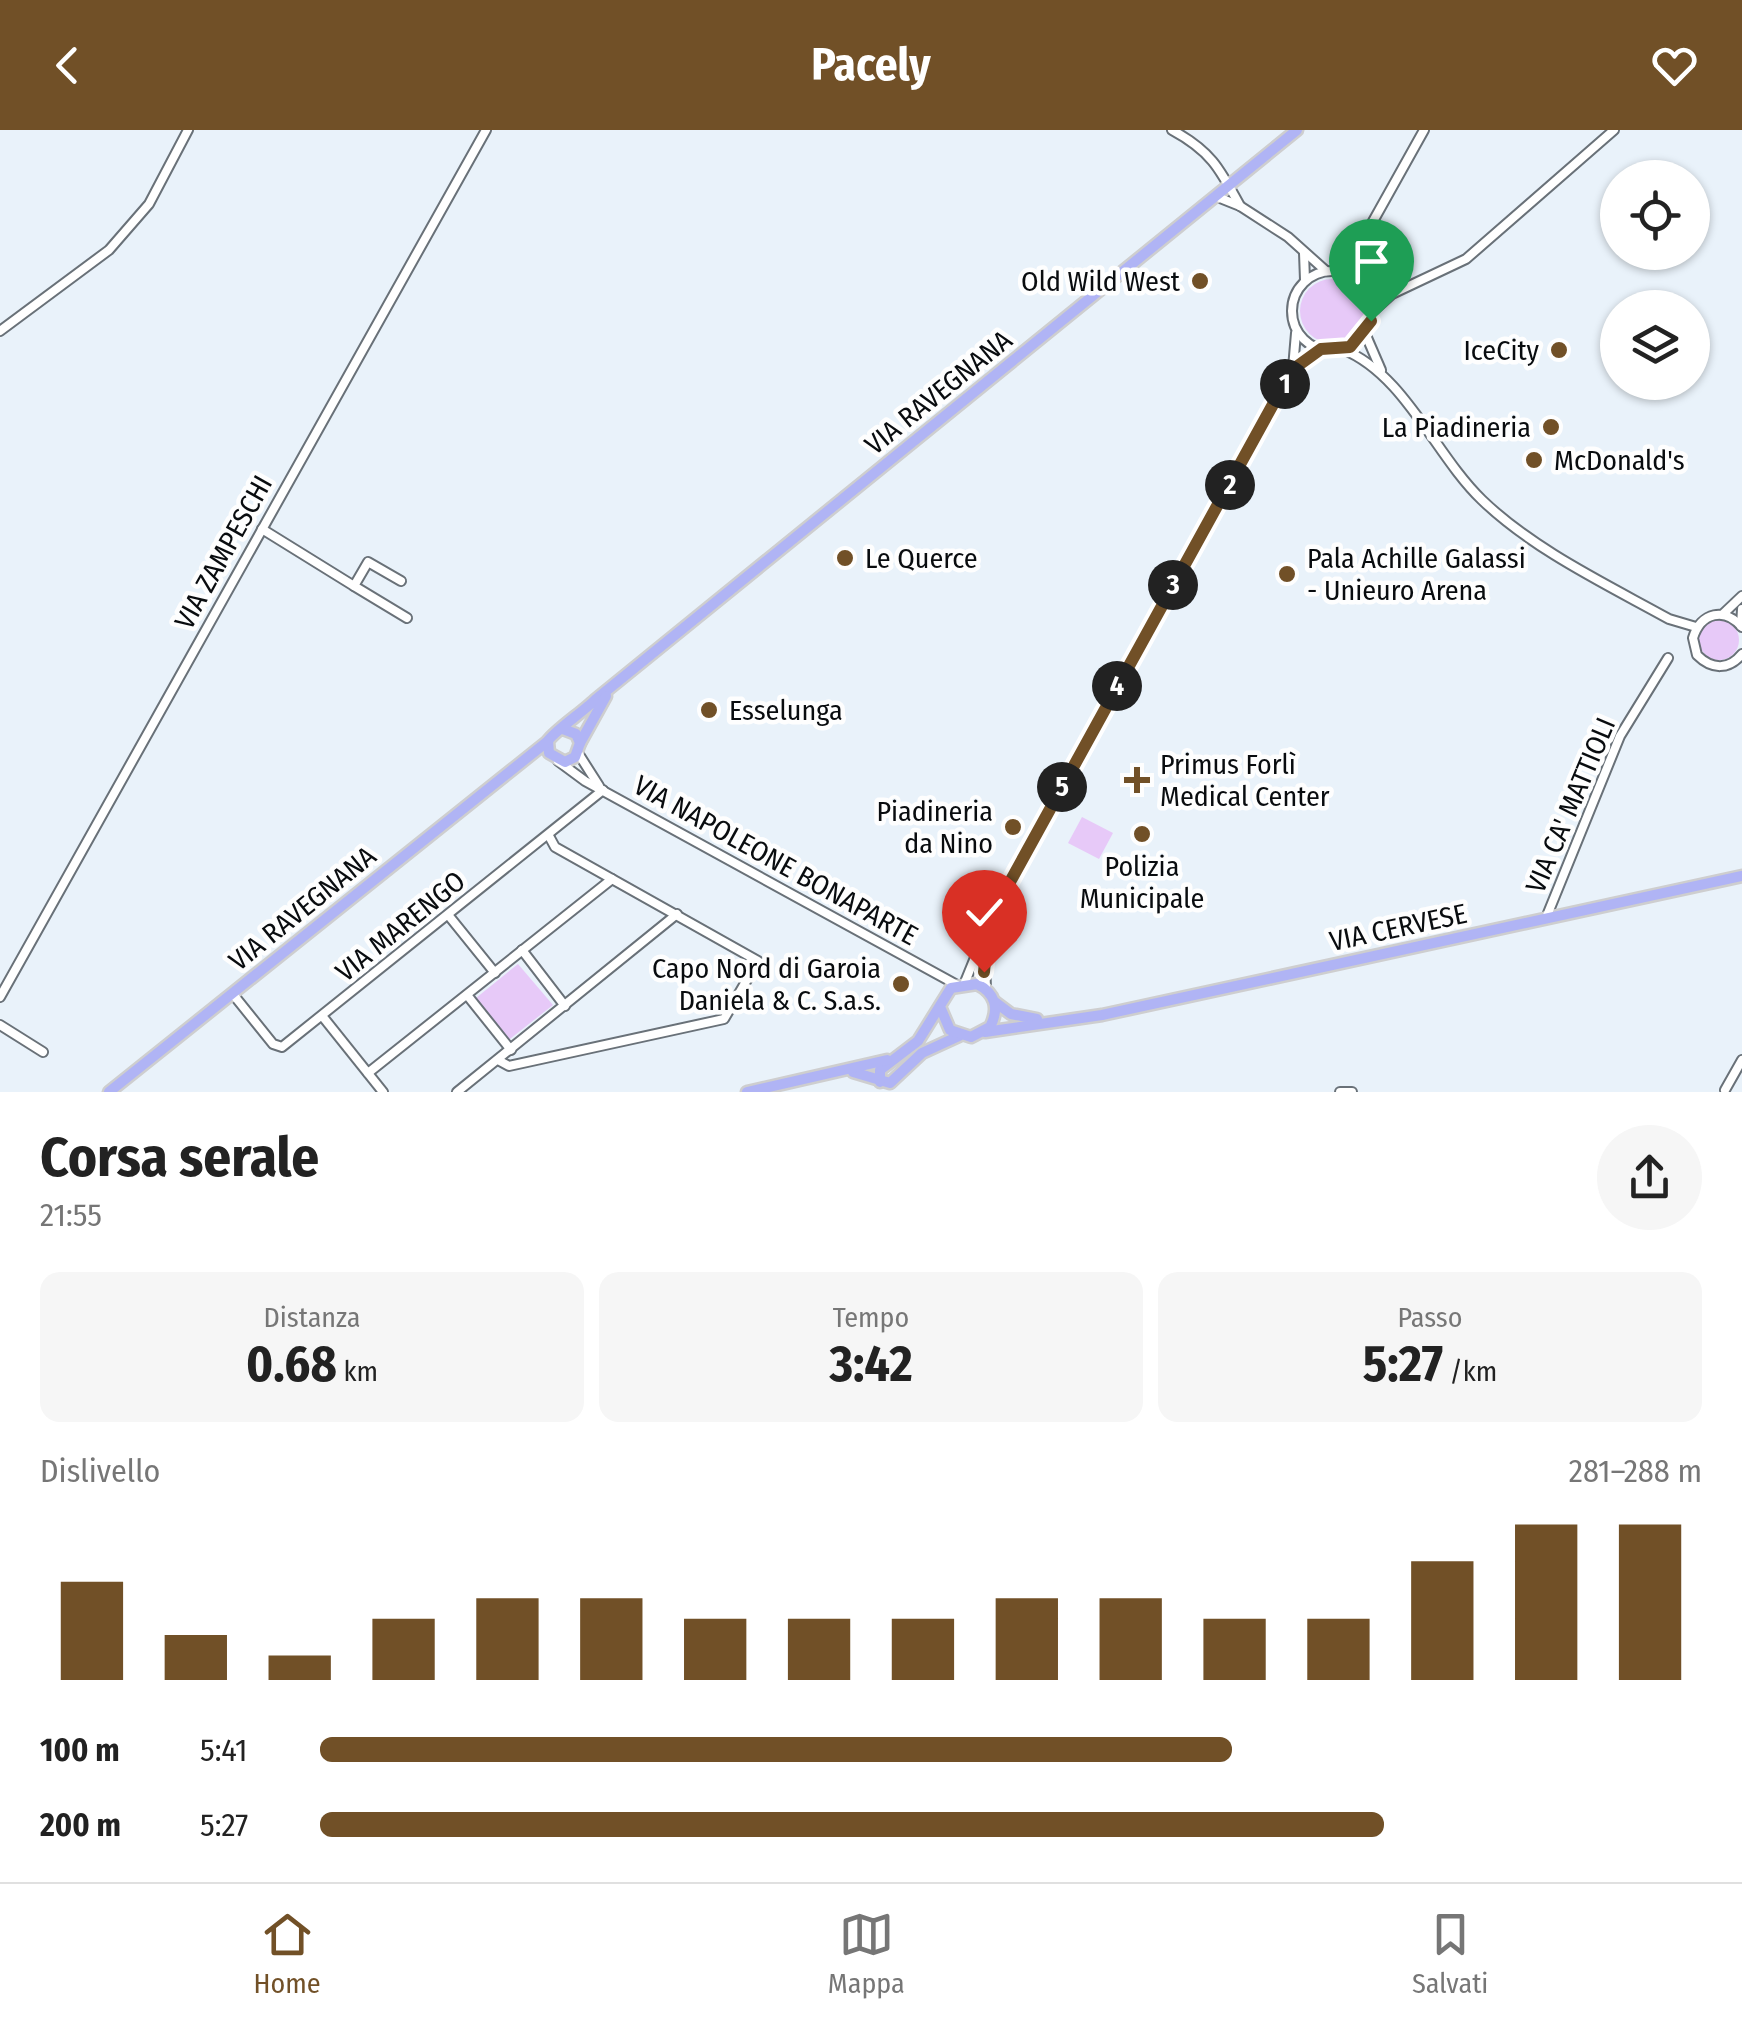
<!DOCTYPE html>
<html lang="it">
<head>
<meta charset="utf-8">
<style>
	body { margin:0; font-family:"Fira Sans Condensed",sans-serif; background:#f6f6f6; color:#222; height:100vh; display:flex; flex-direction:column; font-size:38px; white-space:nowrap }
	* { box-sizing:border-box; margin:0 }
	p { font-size:32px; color:#767676 }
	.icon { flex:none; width:55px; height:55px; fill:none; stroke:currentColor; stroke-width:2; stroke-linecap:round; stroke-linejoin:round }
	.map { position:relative; height:962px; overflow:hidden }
	.drawer { display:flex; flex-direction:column; background:#fff; flex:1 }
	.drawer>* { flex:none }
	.fabs { position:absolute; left:1600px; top:30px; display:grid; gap:20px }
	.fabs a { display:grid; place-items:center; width:110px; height:110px; border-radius:50%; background:#fff; box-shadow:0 2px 8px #0004; font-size:50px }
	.pin { position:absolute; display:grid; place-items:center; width:85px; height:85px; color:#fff; margin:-102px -42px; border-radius:50% 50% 50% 0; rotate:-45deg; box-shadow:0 0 10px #0007 }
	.pin .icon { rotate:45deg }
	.km { position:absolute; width:50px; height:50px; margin:-25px; border-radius:50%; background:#222; color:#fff; font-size:28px; line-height:50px; text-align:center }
	.round { display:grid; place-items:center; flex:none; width:105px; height:105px; border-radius:52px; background:#f6f6f6 }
	.overview { display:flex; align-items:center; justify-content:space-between; height:170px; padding:0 40px }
	h1 { font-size:55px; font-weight:700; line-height:75px }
	.stats { display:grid; grid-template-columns:repeat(3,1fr); gap:15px; height:170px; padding:10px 40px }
	.stats div { display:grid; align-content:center; border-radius:20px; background:#f6f6f6; text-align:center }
	.stats b { font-size:50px; font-weight:700 }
	.stats small { font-size:28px; font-weight:400 }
	.stats p { font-size:28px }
	.chart { height:280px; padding:20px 40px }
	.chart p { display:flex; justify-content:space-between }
	.chart svg { width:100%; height:180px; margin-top:10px; stroke:#715027; stroke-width:6 }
	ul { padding:0 40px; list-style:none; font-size:32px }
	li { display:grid; grid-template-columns:160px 120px 1fr; align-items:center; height:75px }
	li i { height:25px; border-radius:12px; background:#715027 }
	header { display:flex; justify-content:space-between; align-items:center; height:130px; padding:0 40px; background:#715027; color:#fff; font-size:45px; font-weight:700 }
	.menu { display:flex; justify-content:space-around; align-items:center; height:140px; border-top:2px solid #e0e0e0; background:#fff; font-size:28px; color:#767676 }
	.menu a { display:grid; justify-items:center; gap:5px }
	.menu .current { color:#715027 }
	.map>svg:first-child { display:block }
	.green { fill:#e7c9f8 }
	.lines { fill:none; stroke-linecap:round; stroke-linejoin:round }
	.minor-casing { stroke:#697178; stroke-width:12 }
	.major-casing { stroke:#cececf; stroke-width:15 }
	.minor { stroke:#fff; stroke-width:8 }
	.major { stroke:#b0b4f5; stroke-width:10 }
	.route-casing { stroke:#fff; stroke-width:20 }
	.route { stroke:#715027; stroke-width:12 }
	.poi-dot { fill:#715027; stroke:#fefefe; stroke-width:4 }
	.labels { text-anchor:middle; stroke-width:9; stroke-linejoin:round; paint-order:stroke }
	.poi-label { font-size:28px; fill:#090c0f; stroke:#fefefe; text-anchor:end }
	.street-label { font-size:28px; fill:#090c0f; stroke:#fefefe }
</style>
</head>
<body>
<header><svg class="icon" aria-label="back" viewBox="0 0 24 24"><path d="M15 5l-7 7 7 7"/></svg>Pacely<svg class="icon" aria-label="heart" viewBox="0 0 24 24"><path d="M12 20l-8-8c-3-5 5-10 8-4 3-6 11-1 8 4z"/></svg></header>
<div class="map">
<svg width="1742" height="962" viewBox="0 0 1742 962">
	<rect width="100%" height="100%" fill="#e9f2fa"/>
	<g class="green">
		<circle cx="1332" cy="181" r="32"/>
		<circle cx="1719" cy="510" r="20"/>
		<path d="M1082,687l31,16 -14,26 -31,-16z"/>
		<path d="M518,834l35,41 -47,37 -30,-44z"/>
	</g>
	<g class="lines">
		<g class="minor-casing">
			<g id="minor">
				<path d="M1172,0c39,21 48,39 68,76"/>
				<path d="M1215,66l25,10 48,31 38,34"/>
				<path d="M1304,123l1,27"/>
				<path d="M1334,140l23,-20"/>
				<circle cx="1332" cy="181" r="40"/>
				<path d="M1355,148l2,-28 67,-120"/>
				<path d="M1365,157h36"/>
				<path d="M1372,182l20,-18 74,-35 148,-129"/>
				<path d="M0,201l109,-81 40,-46 39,-74"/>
				<path d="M1365,203l16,37"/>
				<path d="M1342,219c63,25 93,106 140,151 52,50 124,84 187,119l27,8"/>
				<path d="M1293,238l3,-35"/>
				<path d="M262,399l92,57"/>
				<path d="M401,451l-33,-19 -14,24 53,32"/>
				<path d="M1723,484l19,-18"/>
				<path d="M1741,496l1,-17"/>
				<path d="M1742,497c-17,-20 -41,-15 -49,11l4,17c15,15 32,15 45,-1"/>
				<path d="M578,623l21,33"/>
				<path d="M558,631l27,20 372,204"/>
				<path d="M449,786l46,57"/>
				<path d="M1546,788l74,-182 48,-78"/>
				<path d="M984,808l2,50"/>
				<path d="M522,820l43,56"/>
				<path d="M965,852l31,-76 296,-536 29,-21"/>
				<path d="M232,863l41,51 9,3 321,-257"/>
				<path d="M467,865l44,55"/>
				<path d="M0,867l486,-867"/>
				<path d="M323,887l60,75"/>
				<path d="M0,895l43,27"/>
				<path d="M498,930l11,6 215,-47 34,-58 -203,-114 -6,-11"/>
				<path d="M368,943l244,-194"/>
				<path d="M1725,960l17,-30"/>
				<path d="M457,962l220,-178"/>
				<path d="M1340,962h12"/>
			</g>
		</g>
		<g class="major-casing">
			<g id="major">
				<path d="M563,599l13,5 4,9 -5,14 -10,5 -16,-9 -1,-12c4,-8 36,-30 47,-41l702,-570"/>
				<path d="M580,613l26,-47"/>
				<path d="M995,872l16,12 26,5"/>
				<path d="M985,902l117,-17 640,-139"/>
				<path d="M853,942l37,11 32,-30 37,-17"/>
				<path d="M880,952v-12l38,-29 33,-53 26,-4c18,9 23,24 13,43l-19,10 -21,-7 -9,-21"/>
				<path d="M109,962l439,-351"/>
				<path d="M747,962l140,-32"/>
			</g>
		</g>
		<use href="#minor" class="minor"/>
		<use href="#major" class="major"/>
	</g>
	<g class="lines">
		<g class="route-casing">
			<path id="route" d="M984,842l5,-52 303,-550 29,-21 29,-2 21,-26"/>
		</g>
		<use href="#route" class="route"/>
	</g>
	<g class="poi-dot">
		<circle cx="1200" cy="151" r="10"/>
		<circle cx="1559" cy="220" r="10"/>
		<circle cx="1551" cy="297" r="10"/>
		<circle cx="1534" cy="330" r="10"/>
		<circle cx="845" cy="428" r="10"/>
		<circle cx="1287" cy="444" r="10"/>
		<circle cx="709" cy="580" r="10"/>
		<path d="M1132 635h10v10h10v10h-10v10h-10v-10h-10v-10h10z"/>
		<circle cx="1013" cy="697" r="10"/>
		<circle cx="1142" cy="704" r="10"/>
		<circle cx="901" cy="854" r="10"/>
	</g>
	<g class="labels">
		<g class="poi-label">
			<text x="1180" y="161">Old Wild West</text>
			<text x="1539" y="230">IceCity</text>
			<text x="1531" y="307">La Piadineria</text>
			<text x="1554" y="340" text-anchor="start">McDonald's</text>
			<text x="865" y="438" text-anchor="start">Le Querce</text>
			<text x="1307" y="438" text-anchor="start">Pala Achille Galassi<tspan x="1307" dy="32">- Unieuro Arena</tspan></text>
			<text x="729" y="590" text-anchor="start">Esselunga</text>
			<text x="1160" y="644" text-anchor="start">Primus Forlì<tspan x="1160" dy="32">Medical Center</tspan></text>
			<text x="993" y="691">Piadineria<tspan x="993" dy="32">da Nino</tspan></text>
			<text x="1142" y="746" text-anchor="middle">Polizia<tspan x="1142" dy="32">Municipale</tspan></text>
			<text x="881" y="848">Capo Nord di Garoia<tspan x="881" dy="32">Daniela &amp; C. S.a.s.</tspan></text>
		</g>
		<g class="street-label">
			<text transform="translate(938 262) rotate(-39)" y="10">VIA RAVEGNANA</text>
			<text transform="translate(223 422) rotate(-61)" y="10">VIA ZAMPESCHI</text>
			<text transform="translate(1570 675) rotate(-67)" y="10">VIA CA' MATTIOLI</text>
			<text transform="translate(776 730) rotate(29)" y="10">VIA NAPOLEONE BONAPARTE</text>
			<text transform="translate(302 778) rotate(-39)" y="10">VIA RAVEGNANA</text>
			<text transform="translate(400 796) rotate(-39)" y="10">VIA MARENGO</text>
			<text transform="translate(1398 797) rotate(-12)" y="10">VIA CERVESE</text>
		</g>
	</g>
</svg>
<div class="fabs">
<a><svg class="icon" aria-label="locate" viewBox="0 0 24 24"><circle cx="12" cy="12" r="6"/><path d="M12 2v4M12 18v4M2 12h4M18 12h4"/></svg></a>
<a><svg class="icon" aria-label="layers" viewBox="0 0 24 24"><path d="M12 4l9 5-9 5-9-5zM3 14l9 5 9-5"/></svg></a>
</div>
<div class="pin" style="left:1371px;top:191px;background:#1e9e55"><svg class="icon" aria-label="arrive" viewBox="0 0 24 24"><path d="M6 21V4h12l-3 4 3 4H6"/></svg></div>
<div class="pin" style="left:984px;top:842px;background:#d93025"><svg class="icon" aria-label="check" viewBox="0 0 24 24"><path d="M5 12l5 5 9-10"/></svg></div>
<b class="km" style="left:1285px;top:254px">1</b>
<b class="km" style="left:1230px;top:355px">2</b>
<b class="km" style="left:1173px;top:455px">3</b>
<b class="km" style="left:1117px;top:556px">4</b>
<b class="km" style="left:1062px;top:657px">5</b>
</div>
<section class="drawer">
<div class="overview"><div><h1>Corsa serale</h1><p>21:55</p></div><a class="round"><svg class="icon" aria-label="share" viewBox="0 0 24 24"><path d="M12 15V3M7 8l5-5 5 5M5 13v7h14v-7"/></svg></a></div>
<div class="stats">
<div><p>Distanza</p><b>0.68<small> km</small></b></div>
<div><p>Tempo</p><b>3:42</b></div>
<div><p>Passo</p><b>5:27<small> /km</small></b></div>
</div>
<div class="chart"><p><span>Dislivello</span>281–288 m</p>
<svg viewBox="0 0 160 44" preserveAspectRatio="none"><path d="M5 44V20M15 44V33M25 44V38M35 44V29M45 44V24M55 44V24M65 44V29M75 44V29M85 44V29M95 44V24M105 44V24M115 44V29M125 44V29M135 44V15M145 44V6M155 44V6"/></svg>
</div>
<ul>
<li><b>100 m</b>5:41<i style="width:66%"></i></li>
<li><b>200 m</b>5:27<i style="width:77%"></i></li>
</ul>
</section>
<nav class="menu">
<a class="current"><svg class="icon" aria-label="home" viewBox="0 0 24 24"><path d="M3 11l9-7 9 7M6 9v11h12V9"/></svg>Home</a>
<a><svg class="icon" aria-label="map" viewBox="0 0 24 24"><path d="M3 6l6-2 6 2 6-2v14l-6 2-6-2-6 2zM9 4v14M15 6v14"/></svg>Mappa</a>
<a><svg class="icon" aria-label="saved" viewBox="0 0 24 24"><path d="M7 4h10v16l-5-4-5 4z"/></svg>Salvati</a>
</nav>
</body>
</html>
